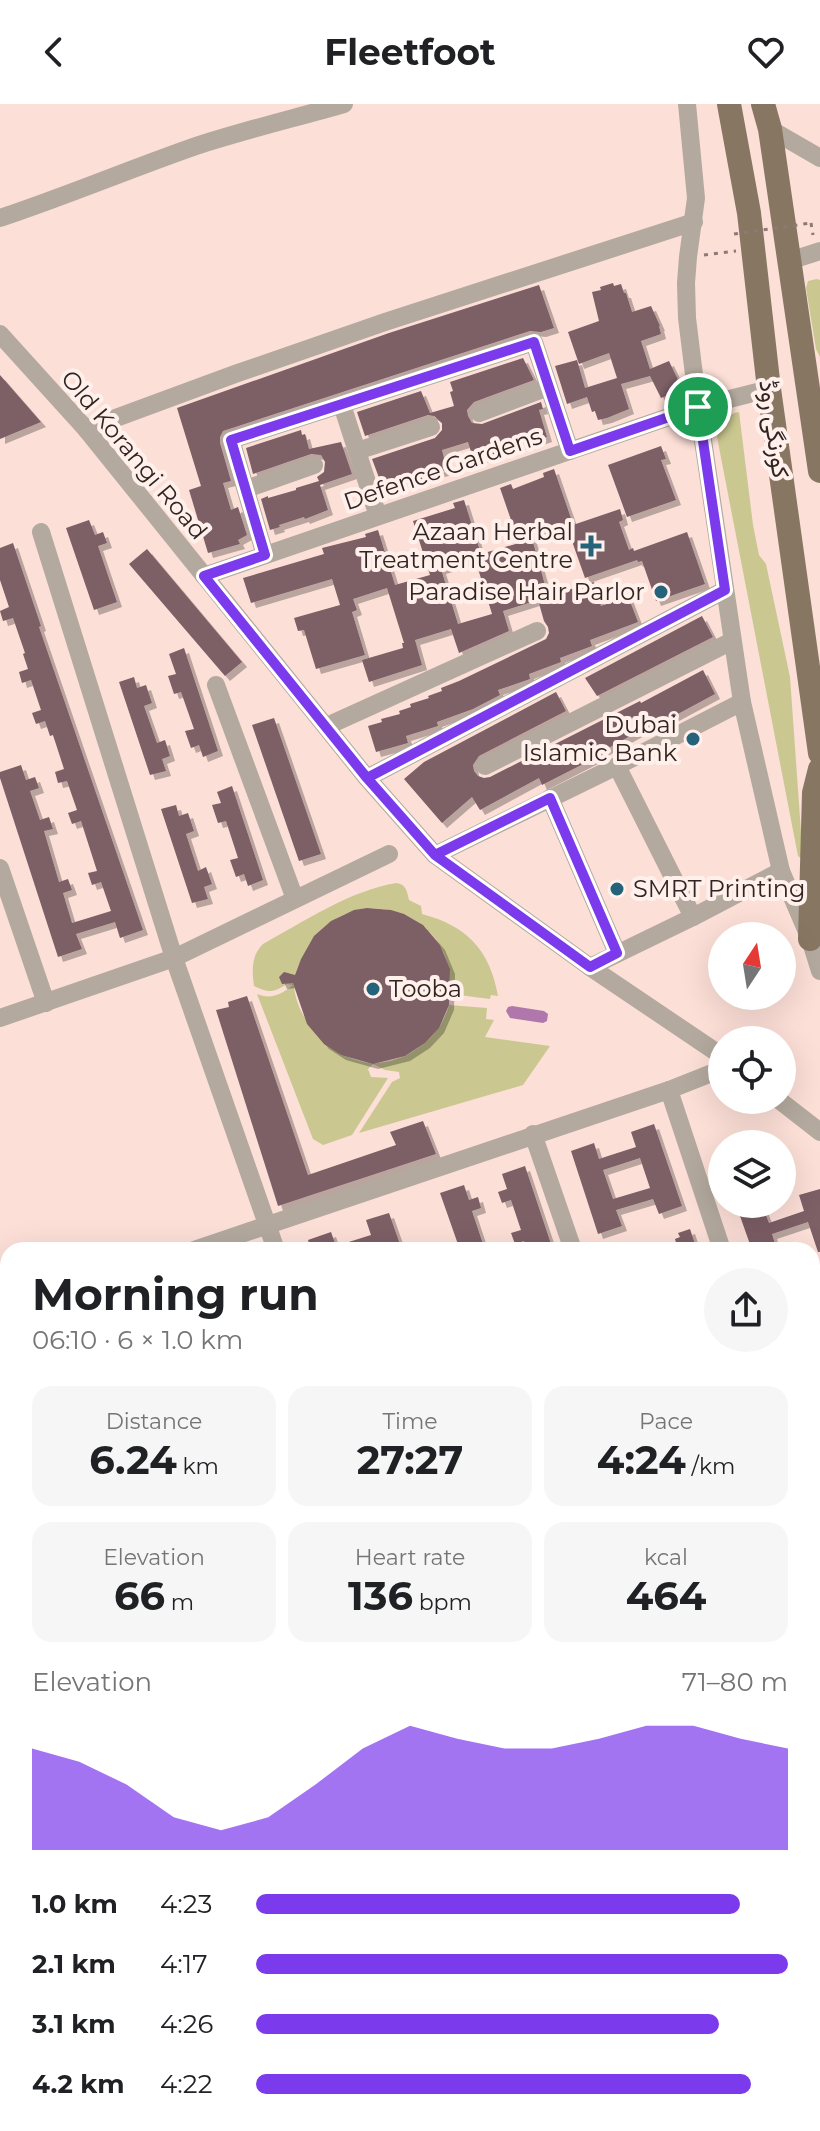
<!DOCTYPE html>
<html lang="en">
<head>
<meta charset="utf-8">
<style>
	body { margin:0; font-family:Montserrat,Vazirmatn,sans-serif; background:#f6f6f6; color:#202124; height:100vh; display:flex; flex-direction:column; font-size:30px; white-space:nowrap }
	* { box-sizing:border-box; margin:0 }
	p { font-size:26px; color:#757577 }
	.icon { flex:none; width:44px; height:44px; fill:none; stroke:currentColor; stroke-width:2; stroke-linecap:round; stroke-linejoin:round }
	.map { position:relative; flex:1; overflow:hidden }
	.drawer { position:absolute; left:0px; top:1138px; width:820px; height:890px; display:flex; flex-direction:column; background:#fff; border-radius:24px 24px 0 0; box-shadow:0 8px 32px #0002 }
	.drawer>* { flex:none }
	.needle { width:52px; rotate:12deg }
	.fabs { position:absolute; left:708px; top:818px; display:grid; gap:16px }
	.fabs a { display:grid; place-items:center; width:88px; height:88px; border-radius:50%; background:#fff; box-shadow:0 8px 32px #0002; font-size:40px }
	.pin { position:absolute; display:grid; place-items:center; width:68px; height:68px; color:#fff; margin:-34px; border:4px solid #fff; border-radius:50%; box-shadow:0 2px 8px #0007 }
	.round { display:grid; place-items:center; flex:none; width:84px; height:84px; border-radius:42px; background:#f6f6f6 }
	.overview { display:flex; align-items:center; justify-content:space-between; height:136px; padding:0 32px }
	h1 { font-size:44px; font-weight:700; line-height:60px }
	.stats { display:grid; grid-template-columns:repeat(3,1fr); gap:12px; height:136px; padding:8px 32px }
	.stats div { display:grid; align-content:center; border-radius:20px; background:#f6f6f6; text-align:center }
	.stats b { font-size:40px; font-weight:700 }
	.stats small { font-size:22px; font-weight:400 }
	.stats p { font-size:22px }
	.chart { height:224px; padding:16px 32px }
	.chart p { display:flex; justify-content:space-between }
	.chart svg { width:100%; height:144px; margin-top:8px; fill:#7c3aed; opacity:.7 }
	ul { padding:0 32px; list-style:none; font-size:26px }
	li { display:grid; grid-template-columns:128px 96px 1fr; align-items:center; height:60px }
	li i { height:20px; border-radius:10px; background:#7c3aed }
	header { display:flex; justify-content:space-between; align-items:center; height:104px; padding:0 32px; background:#fff; font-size:36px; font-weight:700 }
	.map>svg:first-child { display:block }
	.green { fill:#cac790 }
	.water { fill:#af77ac }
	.building { fill:#7d5e66; fill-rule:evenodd; filter:url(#shadow) }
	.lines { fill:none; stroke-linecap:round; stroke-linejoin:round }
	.path { stroke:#8e7a75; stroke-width:3; stroke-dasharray:4 6; stroke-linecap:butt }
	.minor { stroke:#b3a99e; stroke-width:18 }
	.major { stroke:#877662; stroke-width:24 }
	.path-bridge { stroke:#8e7a75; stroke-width:3; stroke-dasharray:4 6; stroke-linecap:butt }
	.route-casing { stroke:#fff; stroke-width:16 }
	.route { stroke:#7c3aed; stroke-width:10 }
	.poi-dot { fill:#246379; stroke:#fff0ec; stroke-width:3 }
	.labels { text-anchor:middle; stroke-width:8; stroke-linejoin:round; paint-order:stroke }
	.street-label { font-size:24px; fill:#312421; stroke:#fff0ec }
	.poi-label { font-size:24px; fill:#312421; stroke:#fff0ec; text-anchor:end }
</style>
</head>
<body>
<header><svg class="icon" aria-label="back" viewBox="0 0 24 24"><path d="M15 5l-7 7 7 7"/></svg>Fleetfoot<svg class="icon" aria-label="heart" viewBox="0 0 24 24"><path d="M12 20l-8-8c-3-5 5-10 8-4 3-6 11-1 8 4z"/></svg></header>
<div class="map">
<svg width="820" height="2027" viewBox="0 0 820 2027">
	<defs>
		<filter id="shadow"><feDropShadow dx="5" dy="5" stdDeviation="0" flood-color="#0004"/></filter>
	</defs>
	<rect width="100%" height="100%" fill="#fcdfd7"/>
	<g class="green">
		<path d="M817,175l3,1v77l-4,-8 -10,-61 2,-7z"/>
		<path d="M739,308l14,113 6,30 7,9 24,113 13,183 -5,-4 -81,-419c3,-14 9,-23 22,-25z"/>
		<path d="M396,779c10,1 11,8 13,17l12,6 1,8c45,12 68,36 76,82l-7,-1 -1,4 -39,-5c-1,-17 -2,-32 -10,-47 -5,-10 -15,-20 -25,-26 -40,-24 -85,-13 -109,28 -6,10 -12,22 -13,34 0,37 42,79 78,80 33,2 70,-27 77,-58l38,3 -1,11 8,1 -9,17 65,9 -27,39 -164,48 33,-51 8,-4 -1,-6 -14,-2 -12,-6 -5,5 3,8 17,1 -36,57 -29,10 -10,-6 -56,-145c14,6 25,0 36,-9l-6,-1c-14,9 -18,9 -33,2 -2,-16 -3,-30 9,-42 42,-23 86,-53 133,-61z"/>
		<path d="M812,1517h8v457l-8,-14z"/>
	</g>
	<path class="water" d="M512,902l32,5 4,3 -1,7 -4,2 -33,-5 -4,-7 2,-4z"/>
	<g class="building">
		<path d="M613,179l1,3 7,-2 3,9h2l6,19 19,-6 9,20h-1l2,8 -20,7 9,28 19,-8 10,21 -2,1 3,7 -19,8 -11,-22 -29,8 8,25 -22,9 -9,2 -3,-9 -3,1 -5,-15 -20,7 -12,-38 22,-6 8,28 32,-10 -8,-25 -30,11 -11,-32 31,-11 -7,-29 9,-2 -1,-3z"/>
		<path d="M539,181l15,43 -13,4 -11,-1 -307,100 -3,6v6l11,38 -8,2 8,27 7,-3 9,28 -9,5 2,4 -32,9 -19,-63 12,-4 -24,-78 212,-75z"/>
		<path d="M523,254l11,22 -60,22 -7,8 1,6 4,7 10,1 59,-22 2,7 -4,1 8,27 -9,3v2l-14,4v-2l-25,8v2l-23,5 -1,-5 -3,1 -4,-13 -26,8 5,20 -11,3v2l-39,10 1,2 -14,4 -12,-32 63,-21 7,-8v-7l-8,-7 -6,-1 -63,21 -8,-24 64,-21 9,22 24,-7 -4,-14 3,-1 -3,-9z"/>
		<path d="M0,271l41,47 -41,17z"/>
		<path d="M301,326l1,5 3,-1 4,15 32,-7 11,32 -32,11 8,25 -23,9 -1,-2 -25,8 1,2 -10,3 -9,-31 7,-3v2l28,-8v-2l23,-7 -2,-4 7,-5 1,-10 -4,-7 -10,-1 -58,20 -7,-26z"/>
		<path d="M661,342l5,13 -5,1 15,40 -49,17 -19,-52z"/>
		<path d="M554,365l19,55 -11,4 -1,-3 -30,10 17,61 46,-14 7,24 27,-10 10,26 -48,18 2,6 -32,12 1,4 -32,12 1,5 -32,11 2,5 -27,14 -36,13 1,4 -32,10 2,7 -32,9 -8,-26 14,-4 -1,-3 19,-5 -1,-3 12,-4 -1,-3 19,-6 -1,-2 14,-5 -1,-3 18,-7 87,-42 3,-6 -1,-6 -4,-6 -6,-21 -35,11 6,20 -50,22 -8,-24 -36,11 7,25 -53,17 -7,-22 41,-12 -1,-5h2l-17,-55 -34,11 4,11 -5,2 13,43 -49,14 -12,-39 -6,1 -4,-13 46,-13 -8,-26 -81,24 -8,-25 81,-24 -2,-6 44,-11 -1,-3 13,-4 17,55 35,-10 -17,-54 42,-13 -2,-5 11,-3 17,54 38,-11 -19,-55 11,-4 2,5 31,-12 -1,-4zM475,455l17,55 -34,10 -17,-55z"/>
		<path d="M620,405l3,11 -4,2 10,28 4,-2 1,3 53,-19 18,52 -49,17 -14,-40 -4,1 -1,-2 -52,18 -18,-51z"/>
		<path d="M89,416l6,15 8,-3 4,11 -9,3 19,56 -23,8 -28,-82z"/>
		<path d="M13,439l28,83 -2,1 104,303 -23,8 -5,-16 -39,12 6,15 -24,8 -58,-179v-6l21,-7 5,15 9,-3 4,11 -9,3 10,29 9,-3 4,12 -9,2 15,51 9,-3 4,11 -9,3 9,30 39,-12 -10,-29 -9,3 -4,-12 9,-2 -16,-50 -9,3 -4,-11 9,-3 -10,-29 -9,2 -3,-11 9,-3 -11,-34 -3,1 -5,-15 -9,3 -4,-11 9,-3 -10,-30 -9,3 -3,-11 9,-3 -5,-15 2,-1 -12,-35 -10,3 -3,-10 9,-4 -9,-27v-32z"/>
		<path d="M147,445l95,113 -17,14 -96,-112z"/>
		<path d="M702,512l11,21 -116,59 -12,-18z"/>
		<path d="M184,544l34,103 -15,6 -4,-12 -8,3 -6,-17 9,-2 -13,-37 -7,2 -6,-18 8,-2 -7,-20z"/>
		<path d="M703,566l12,24 -52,28 -2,-3 -69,38 1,2 -51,26 -3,-7 -59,32 -8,-13 -30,26 -38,-44 20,-17 132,-70 10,19 -87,45 -6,9 1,6 4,5 6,2 6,-1 150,-76 1,2z"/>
		<path d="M134,573l3,11 9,-3 6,18 -8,3 13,37 8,-3 5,16 -8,3 4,12 -16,4 -31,-93z"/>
		<path d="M274,614l47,136 -22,7 -47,-136z"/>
		<path d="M232,682l31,94 -15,6 -4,-12 -8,3 -6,-17 8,-2 -12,-37 -8,2 -6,-18 9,-2 -4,-11z"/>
		<path d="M176,701l3,11 9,-3 6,18 -8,3 12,37 8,-4 6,17 -8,3 4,12 -16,4 -31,-94z"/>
		<path d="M367,804l24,2 13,4 19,11 17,20 10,24 -1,36 -10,23 -14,15 -20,13 -32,8 -32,-9 -17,-11 -17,-20 -14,-41 -11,1 -3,-7 5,-5 11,3 6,-16 13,-23 17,-15 23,-11z"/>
		<path d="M247,892l61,179 88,-30 -6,-13 33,-11 13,33 -158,52 -62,-196 13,-3 -1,-5z"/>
		<path d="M654,1020l28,82 -23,8 -6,-15 -37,11 6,16 -24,8 -27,-83 23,-8 5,16 9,-3 28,-9 -5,-15zM640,1054l10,30 -37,11 -10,-29z"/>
		<path d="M525,1062l28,84h-26l-3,-9 -9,3 -4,-11 10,-3 -10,-30 -9,3 -4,-11 9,-3 -5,-15z"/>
		<path d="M464,1081l5,15 9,-3 3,11 -9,3 13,39h-25l-20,-57z"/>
		<path d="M820,1085v63h-2l-10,-30 -36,12 5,16h-25l-12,-34 23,-8 6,15 35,-12 -5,-16z"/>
		<path d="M389,1109l13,37h-91l-3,-10 23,-8 5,14 35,-11 -5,-15z"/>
		<path d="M690,1125l7,21h-19l-3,-11 5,-2 -2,-4z"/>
	</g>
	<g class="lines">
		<g class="path">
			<path d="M811,119l2,12"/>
			<path d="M704,151l32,-4"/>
		</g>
		<g class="minor">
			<path d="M687,0l9,94 -8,59 -2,26 1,35 11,89 44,295 39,169 29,68 10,32"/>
			<path d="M770,25l50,29"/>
			<path d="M0,114c66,-22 130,-49 196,-72 49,-16 99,-28 148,-42"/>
			<path d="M789,157l31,-10"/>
			<path d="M0,230l86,95 281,349 68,77 155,112 132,89"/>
			<path d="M342,301l36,111"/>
			<path d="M479,309l69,-26"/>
			<path d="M86,325l149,-55 150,-52 309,-100"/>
			<path d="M357,347l74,-24"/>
			<path d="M246,385l68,-24"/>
			<path d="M41,428l133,426 215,-104"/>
			<path d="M265,451l-34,-115 303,-98 36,109"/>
			<path d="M204,472l494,-169 71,-18"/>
			<path d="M216,581l79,214"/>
			<path d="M327,622l210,-95"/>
			<path d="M485,662l247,-125"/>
			<path d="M617,662l76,151"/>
			<path d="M367,674l358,-188"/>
			<path d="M550,694l67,155"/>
			<path d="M435,751l182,-89 125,-64"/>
			<path d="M0,764l46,135"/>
			<path d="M590,863l103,-50 88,-46"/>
			<path d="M0,914l174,-60 102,292"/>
			<path d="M669,986l53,160"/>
			<path d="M779,996l41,32"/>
			<path d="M533,1030l40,116"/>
			<path d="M194,1146l475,-160 53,-21"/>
			<path d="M0,1212l8,-3"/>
			<path d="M812,1325l8,-2"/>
			<path d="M0,1355l8,24"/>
			<path d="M812,1439l8,14"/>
			<path d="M812,1511h8"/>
			<path d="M0,1691l8,6"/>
			<path d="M0,1969l8,-44"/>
			<path d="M224,2020v7"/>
			<path d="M726,2020l4,7"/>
			<path d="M54,2027l2,-7"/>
			<path d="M372,2027v-7"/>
			<path d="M550,2027v-7"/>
		</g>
		<g class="major">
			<path d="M729,0l20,109 20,176 51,364"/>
			<path d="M763,0l7,25 50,342"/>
			<path d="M810,835l4,-146 6,-24"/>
		</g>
		<path class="path-bridge" d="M734,130l77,-11"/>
	</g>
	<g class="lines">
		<g class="route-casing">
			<path id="route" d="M698,303l-128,44 -36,-109 -303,98 34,115 -61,21 163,202 68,77 155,112 27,-14 -67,-155 -115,57 -68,-77 358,-188 -27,-183"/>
		</g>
		<use href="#route" class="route"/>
	</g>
	<g class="poi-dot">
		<path d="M587 430h8v8h8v8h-8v8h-8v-8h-8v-8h8z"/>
		<circle cx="661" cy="488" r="8"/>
		<circle cx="693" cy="635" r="8"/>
		<circle cx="617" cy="785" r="8"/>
		<circle cx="373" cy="885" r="8"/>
	</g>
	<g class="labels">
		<g class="street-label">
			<text transform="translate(774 325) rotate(82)" y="8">کورنگی روڈ</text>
			<text transform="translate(134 351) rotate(50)" y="8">Old Korangi Road</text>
			<text transform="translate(443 365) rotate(-19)" y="8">Defence Gardens</text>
		</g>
		<g class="poi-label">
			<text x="573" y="436">Azaan Herbal<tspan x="573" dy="28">Treatment Centre</tspan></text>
			<text x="645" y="496">Paradise Hair Parlor</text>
			<text x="677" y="629">Dubai<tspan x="677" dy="28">Islamic Bank</tspan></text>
			<text x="633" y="793" text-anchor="start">SMRT Printing</text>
			<text x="389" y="893" text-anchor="start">Tooba</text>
		</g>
	</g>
</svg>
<div class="fabs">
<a><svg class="needle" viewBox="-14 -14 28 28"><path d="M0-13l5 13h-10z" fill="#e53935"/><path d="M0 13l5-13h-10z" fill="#757577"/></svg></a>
<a><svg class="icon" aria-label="locate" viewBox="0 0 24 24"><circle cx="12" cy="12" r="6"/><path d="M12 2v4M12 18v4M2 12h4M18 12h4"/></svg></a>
<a><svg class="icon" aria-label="layers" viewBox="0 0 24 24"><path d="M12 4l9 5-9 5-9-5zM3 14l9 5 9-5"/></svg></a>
</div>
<div class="pin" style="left:698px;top:303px;background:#1e9e55"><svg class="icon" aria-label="arrive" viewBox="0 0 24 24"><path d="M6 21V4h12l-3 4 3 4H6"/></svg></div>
<section class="drawer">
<div class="overview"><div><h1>Morning run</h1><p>06:10 · 6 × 1.0 km</p></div><a class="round"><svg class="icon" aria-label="share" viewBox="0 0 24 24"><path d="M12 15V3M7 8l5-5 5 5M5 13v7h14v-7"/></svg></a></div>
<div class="stats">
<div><p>Distance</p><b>6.24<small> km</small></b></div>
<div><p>Time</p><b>27:27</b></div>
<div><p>Pace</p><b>4:24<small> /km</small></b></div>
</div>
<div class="stats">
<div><p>Elevation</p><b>66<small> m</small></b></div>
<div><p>Heart rate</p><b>136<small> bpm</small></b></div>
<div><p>kcal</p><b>464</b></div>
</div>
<div class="chart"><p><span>Elevation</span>71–80 m</p>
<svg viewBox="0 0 160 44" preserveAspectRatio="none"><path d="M0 44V13L10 17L20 24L30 34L40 38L50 34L60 24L70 13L80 6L90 10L100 13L110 13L120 10L130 6L140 6L150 10L160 13V44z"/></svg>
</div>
<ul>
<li><b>1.0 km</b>4:23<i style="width:91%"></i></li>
<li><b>2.1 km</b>4:17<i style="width:100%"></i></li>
<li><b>3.1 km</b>4:26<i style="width:87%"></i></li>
<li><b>4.2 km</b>4:22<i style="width:93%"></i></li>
</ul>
</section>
</div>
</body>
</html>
